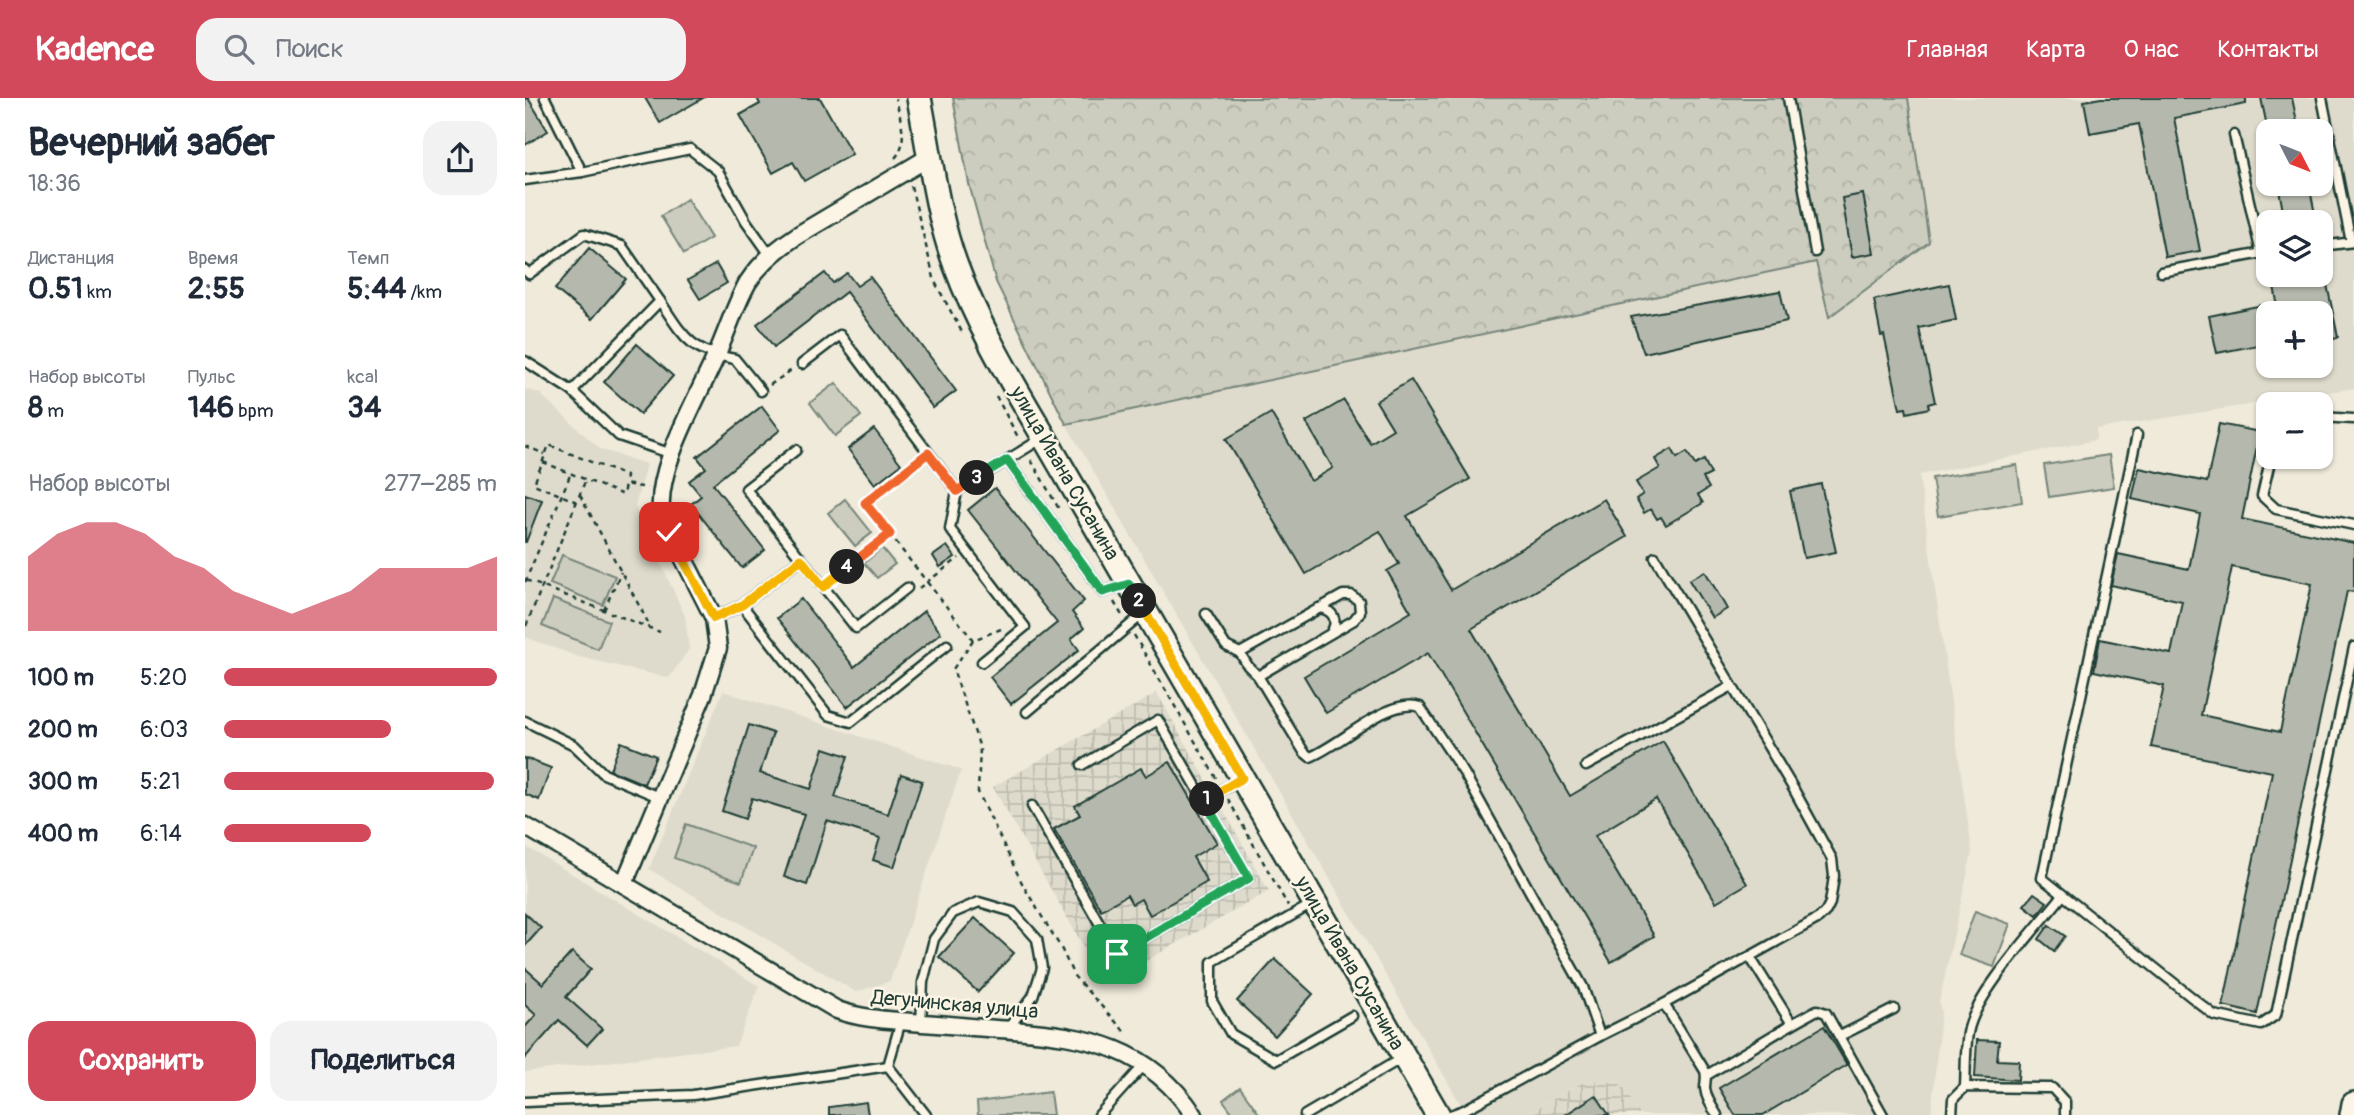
<!DOCTYPE html>
<html lang="ru">
<head>
<meta charset="utf-8">
<style>
	body { margin:0; font-family:Pangolin,sans-serif; background:#f2f2f3; color:#1f2937; height:100vh; display:flex; flex-direction:column; font-size:26px; white-space:nowrap }
	* { box-sizing:border-box; margin:0 }
	p { font-size:23px; color:#747a83 }
	.icon { flex:none; width:38px; height:38px; fill:none; stroke:currentColor; stroke-width:2; stroke-linecap:round; stroke-linejoin:round }
	.map { position:relative; flex:1; overflow:hidden }
	.details { display:flex; flex-direction:column; background:#fff; width:525px }
	.details>* { flex:none }
	.needle { width:46px; rotate:132deg }
	.buttons { position:absolute; left:1731px; top:21px; display:grid; gap:14px }
	.buttons a { display:grid; place-items:center; width:77px; height:77px; border-radius:14px; background:#fff; box-shadow:0 2px 5px #0004; font-size:35px }
	.pin { position:absolute; display:grid; place-items:center; width:60px; height:60px; color:#fff; margin:-30px; border-radius:14px; box-shadow:0 4px 10px #0006 }
	.km { position:absolute; width:35px; height:35px; margin:-18px; border-radius:50%; background:#222; color:#fff; font-size:19px; line-height:35px; text-align:center }
	.round { display:grid; place-items:center; flex:none; width:74px; height:74px; border-radius:21px; background:#f2f2f3 }
	.head { display:flex; align-items:center; justify-content:space-between; height:119px; padding:0 28px }
	h1 { font-size:38px; font-weight:700; line-height:52px }
	.stats { display:grid; grid-template-columns:repeat(3,1fr); gap:10px; height:119px; padding:7px 28px }
	.stats div { display:grid; align-content:center }
	.stats b { font-size:30px; font-weight:700 }
	.stats small { font-size:19px; font-weight:400 }
	.stats p { font-size:19px }
	.chart { height:196px; padding:14px 28px }
	.chart p { display:flex; justify-content:space-between }
	.chart svg { width:100%; height:126px; margin-top:7px; fill:#d1495b; opacity:.7 }
	.action { display:flex; gap:14px; margin-top:auto; padding:14px 28px }
	.action a { flex:1; height:80px; border-radius:21px; background:#d1495b; color:#fff; font-size:28px; font-weight:700; line-height:80px; text-align:center }
	.action a+a { background:#f2f2f3; color:#1f2937 }
	ul { padding:0 28px; list-style:none; font-size:23px }
	li { display:grid; grid-template-columns:112px 84px 1fr; align-items:center; height:52px }
	li i { height:18px; border-radius:9px; background:#d1495b }
	header { display:flex; align-items:center; gap:42px; box-sizing:border-box; height:98px; padding:0 35px; background:#d1495b; color:#fff }
	header strong { font-size:33px }
	nav { display:flex; gap:38px; margin-inline-start:auto; font-size:24px }
	.search { width:490px; height:63px; background:#f2f2f3; display:flex; align-items:center; gap:18px; box-sizing:border-box; padding:0 24px; border-radius:21px; color:#747a83; font-size:26px }
	main { display:flex; flex:1; min-height:0 }
	.map>svg:first-child { display:block }
	.built { fill:#dedbcc; fill-rule:evenodd }
	.industrial { fill:url(#industrial-grid) }
	.forest { fill:url(#forest-crowns); stroke:#76857a; stroke-width:2 }
	.park { fill:#cccdbf; stroke:#76857a; stroke-width:2 }
	.building { fill:#b5b9ad; stroke:#1f3d34; stroke-width:2; fill-rule:evenodd }
	.lines { fill:none; stroke-linecap:round; stroke-linejoin:round }
	.lane-casing { stroke:#1f3d34; stroke-width:13 }
	.street-casing { stroke:#1f3d34; stroke-width:21 }
	.secondary-casing { stroke:#1f3d34; stroke-width:28 }
	.path { stroke:#1f3d34; stroke-width:2.5; stroke-dasharray:5 5; stroke-linecap:butt }
	.lane { stroke:#fcf5e5; stroke-width:8 }
	.street { stroke:#fcf5e5; stroke-width:16 }
	.secondary { stroke:#fcf5e5; stroke-width:23 }
	.split-1-casing { stroke:#fff; stroke-width:14 }
	.split-2-casing { stroke:#fff; stroke-width:14 }
	.split-3-casing { stroke:#fff; stroke-width:14 }
	.split-4-casing { stroke:#fff; stroke-width:14 }
	.split-5-casing { stroke:#fff; stroke-width:14 }
	.split-1 { stroke:#22a559; stroke-width:9 }
	.split-2 { stroke:#f5b400; stroke-width:9 }
	.split-3 { stroke:#22a559; stroke-width:9 }
	.split-4 { stroke:#f0652b; stroke-width:9 }
	.split-5 { stroke:#f5b400; stroke-width:9 }
	.labels { text-anchor:middle; stroke-width:5; stroke-linejoin:round; paint-order:stroke }
	.street-label { font-size:21px; fill:#1f3d34; stroke:#fcf5e5 }
</style>
</head>
<body>
<header>
<strong>Kadence</strong>
<div class="search"><svg class="icon" aria-label="search" viewBox="0 0 24 24"><circle cx="10" cy="10" r="6"/><path d="M15 15l6 6"/></svg>Поиск</div>
<nav><a>Главная</a><a>Карта</a><a>О нас</a><a>Контакты</a></nav>
</header>
<main>
<section class="details">
<div class="head"><div><h1>Вечерний забег</h1><p>18:36</p></div><a class="round"><svg class="icon" aria-label="share" viewBox="0 0 24 24"><path d="M12 15V3M7 8l5-5 5 5M5 13v7h14v-7"/></svg></a></div>
<div class="stats">
<div><p>Дистанция</p><b>0.51<small> km</small></b></div>
<div><p>Время</p><b>2:55</b></div>
<div><p>Темп</p><b>5:44<small> /km</small></b></div>
</div>
<div class="stats">
<div><p>Набор высоты</p><b>8<small> m</small></b></div>
<div><p>Пульс</p><b>146<small> bpm</small></b></div>
<div><p>kcal</p><b>34</b></div>
</div>
<div class="chart"><p><span>Набор высоты</span>277–285 m</p>
<svg viewBox="0 0 160 44" preserveAspectRatio="none"><path d="M0 44V18L10 10L20 6L30 6L40 10L50 18L60 22L70 30L80 34L90 38L100 34L110 30L120 22L130 22L140 22L150 22L160 18V44z"/></svg>
</div>
<ul>
<li><b>100 m</b>5:20<i style="width:100%"></i></li>
<li><b>200 m</b>6:03<i style="width:61%"></i></li>
<li><b>300 m</b>5:21<i style="width:99%"></i></li>
<li><b>400 m</b>6:14<i style="width:54%"></i></li>
</ul>
<div class="action"><a>Сохранить</a><a>Поделиться</a></div>
</section>
<div class="map">
<svg width="1829" height="1017" viewBox="0 0 1829 1017">
	<defs>
		<pattern id="industrial-grid" width="8" height="8" patternUnits="userSpaceOnUse" patternTransform="scale(1.75)"><rect width="8" height="8" fill="#dedbcc"/><path d="M0 4h8M4 0v8" fill="none" stroke="#bebdb0"/></pattern>
		<pattern id="forest-crowns" width="20" height="18" patternUnits="userSpaceOnUse" patternTransform="scale(1.75)"><rect width="20" height="18" fill="#cccdbf"/><path d="M2 6a3 3 0 1 1 6 0M12 15a3 3 0 1 1 6 0" fill="none" stroke="#afb1a5"/></pattern>
	</defs>
	<rect width="100%" height="100%" fill="#efeada"/>
	<filter id="ink" filterUnits="userSpaceOnUse"><feTurbulence type="fractalNoise" baseFrequency=".0143" numOctaves="2"/><feDisplacementMap in="SourceGraphic" scale="14" xChannelSelector="R" yChannelSelector="G"/><feConvolveMatrix kernelMatrix="1 2 1 2 8 2 1 2 1" color-interpolation-filters="sRGB"/></filter>
	<g filter="url(#ink)">
		<g class="built">
			<path d="M428,0h1401v290l-258,41v11l-177,35 53,377 -33,151 2,8 -10,104h-291l-19,-32 -34,-3 -62,35h-58l-401,-691 -70,-142 -27,-98zM1743,33h53v53h-53zM1743,124h53v53h-53zM1743,215h53v53h-53z"/>
			<path d="M0,291l14,4 61,56 46,15 -11,43 50,109 4,33 -20,29 -90,-21 -54,-20z"/>
			<path d="M198,593l238,79 -71,211 -34,11 -207,-123z"/>
			<path d="M0,748l234,140 -23,60 -211,26z"/>
		</g>
		<g class="industrial">
			<path d="M632,595l112,198 -164,93 -112,-197z"/>
			<path d="M1062,982l34,3 19,32h-115z"/>
		</g>
		<path class="forest" d="M428,0h955l21,144 -100,75 -13,-55 -750,162 -70,-142 -27,-98z"/>
		<g class="park">
			<path d="M162,101l24,39 -27,16 -23,-38z"/>
			<path d="M311,285l25,33 -26,20 -25,-33z"/>
			<path d="M1584,357l5,32 -65,10 -5,-32z"/>
			<path d="M1492,367l5,37 -84,14 -6,-38z"/>
			<path d="M320,401l27,34 -17,13 -27,-33z"/>
			<path d="M357,450l13,16 -18,14 -13,-15z"/>
			<path d="M37,457l53,21 -12,29 -53,-21z"/>
			<path d="M28,501l56,22 -11,28 -56,-23z"/>
			<path d="M161,726l67,24 -12,34 -67,-24z"/>
			<path d="M1450,813l35,13 -16,43 -35,-12z"/>
			<path d="M715,989l20,28h-26l-11,-15z"/>
			<path d="M525,994l3,23h-75l-1,-13z"/>
		</g>
		<g class="building">
			<path d="M0,0h3l20,33 -23,14z"/>
			<path d="M120,0h58l-43,25z"/>
			<path d="M232,0h63l32,56 -48,27 -11,-19 -20,11 -33,-58 20,-11z"/>
			<path d="M1576,0h145v6l-72,14 26,133 -35,6 -26,-133 -49,9 -6,-32z"/>
			<path d="M1736,0h31l7,33h-31z"/>
			<path d="M1753,86h31l7,35 -31,3z"/>
			<path d="M1338,96l11,59 -22,4 -10,-59z"/>
			<path d="M64,150l37,31 -34,40 -37,-30z"/>
			<path d="M191,166l11,19 -27,16 -12,-19z"/>
			<path d="M300,175l8,10 14,-10 10,13 13,-9 86,114 -23,17 -87,-116 -72,55 -17,-23z"/>
			<path d="M1747,177h53l13,62 -17,4v-28h-53v30l-51,10 -8,-37 68,-14z"/>
			<path d="M1424,186l7,36 -37,8 16,74 -7,2 1,4 -22,5 -1,-5 -6,1 -16,-74 -3,1 -7,-36z"/>
			<path d="M1255,193l7,30 -143,32 -13,-36z"/>
			<path d="M112,246l36,32 -33,38 -36,-32z"/>
			<path d="M886,282l59,99 -63,37 44,74 153,-91 23,38 -156,92 99,167 93,-55 84,143 -31,18 -60,-103 -61,37 59,100 -43,26 -183,-309 -102,60 -22,-37 107,-64 -24,-41 12,-7 -19,-33 -74,43 -80,-135 45,-26 40,68 22,-13 -27,-46 38,-22 26,43 23,-14 -17,-28z"/>
			<path d="M237,308l18,24 -67,54 52,66 -23,18 -51,-64 10,-8 -12,-15 17,-13 -9,-11z"/>
			<path d="M1694,326l41,8 -18,87 112,24v49l-7,-1 -90,423 -34,-8 49,-234 -121,-25 13,-61 -70,-15 6,-32 71,15 11,-53 -71,-16 7,-31 71,15 11,-55 -68,-15 7,-31 68,14zM1707,469l80,17 -32,148 -79,-17z"/>
			<path d="M349,331l27,35 -26,20 -27,-35z"/>
			<path d="M1147,351l5,9 10,-6 8,13 9,-5 7,14 -8,4 6,10 -11,7 5,8 -37,22 -5,-8 -4,2 -6,-10 -7,4 -8,-14 7,-5 -7,-12 24,-14 -5,-9z"/>
			<path d="M1296,386l15,68 -32,6 -14,-67z"/>
			<path d="M470,390l89,113 -12,11 12,16 -13,11 8,11 -68,54 -21,-27 67,-54 -89,-113z"/>
			<path d="M0,396l17,6 -16,42h-1z"/>
			<path d="M422,448l8,11 -15,10 -7,-11z"/>
			<path d="M1180,473l22,38 -15,9 -23,-38z"/>
			<path d="M276,501l53,68 70,-56 17,22 -94,74 -70,-89z"/>
			<path d="M224,627l24,8 -13,40 51,16 13,-41 24,8 -13,41 53,17 13,-40 21,7 -28,86 -21,-7 7,-22 -53,-17 -20,64 -23,-8 20,-63 -52,-16 -7,21 -23,-8z"/>
			<path d="M96,644l35,14 -12,28 -34,-14z"/>
			<path d="M0,660l26,10 -12,32 -14,-6z"/>
			<path d="M645,664l47,81 -24,14 14,25 -57,33 -9,-16 -9,5 -5,-9 -26,15 -47,-81 26,-14 -5,-9 66,-38 5,8z"/>
			<path d="M1509,795l13,9 -10,13 -13,-10z"/>
			<path d="M0,815l16,15 -16,18z"/>
			<path d="M450,820l39,35 -36,39 -39,-35z"/>
			<path d="M1524,827l16,11 -11,15 -15,-12z"/>
			<path d="M47,854l19,17 -25,28 36,32 -15,16 -28,-25 -34,38v-31l11,-12 -11,-10v-37l18,16z"/>
			<path d="M750,861l38,35 -38,42 -38,-35z"/>
			<path d="M1299,928l23,39 -84,50h-28l-16,-27z"/>
			<path d="M1452,942l22,1 -2,19 22,1 -1,19 -43,-3z"/>
			<path d="M1071,997l13,20h-44z"/>
			<path d="M341,1004l2,13h-39v-8z"/>
		</g>
		<g class="lines">
			<g class="lane-casing">
				<g id="lane">
					<path d="M20,0l37,74"/>
					<path d="M1263,0l27,154"/>
					<path d="M1797,0l29,144"/>
					<path d="M1709,37l27,118"/>
					<path d="M0,82l57,-8 108,-23 28,22 28,50 24,34"/>
					<path d="M1796,148l33,-4"/>
					<path d="M0,172l4,4 55,-40 38,12 38,55 -88,90"/>
					<path d="M1636,174l107,-20"/>
					<path d="M135,203c24,36 29,50 75,58l26,32"/>
					<path d="M0,263l47,30 47,45 53,18"/>
					<path d="M277,266l38,-29 117,156 -7,38 75,98 -43,35"/>
					<path d="M1796,319l32,2"/>
					<path d="M1612,337l-95,443 172,137 47,10 15,-10 78,-368"/>
					<path d="M271,352l-50,39 110,139 51,-40"/>
					<path d="M1746,359l-9,39 14,13 78,16"/>
					<path d="M482,362l96,132 25,-8"/>
					<path d="M432,393l84,-52"/>
					<path d="M217,507l86,110 23,7 96,-77"/>
					<path d="M794,510c14,2 20,12 12,25"/>
					<path d="M681,516l20,32 14,7 8,13 10,10 46,76 6,5c30,-11 79,-61 110,-50l44,66 119,214 17,49"/>
					<path d="M189,520l28,-13 59,-46"/>
					<path d="M715,555l103,-58h8l8,6 1,11 -6,8 -96,56"/>
					<path d="M502,614l116,-98"/>
					<path d="M0,623l49,24 30,29 57,24"/>
					<path d="M557,667l76,-45 46,80 36,-20"/>
					<path d="M1061,668l146,-80"/>
					<path d="M507,708l85,148 132,-76 -45,-78"/>
					<path d="M787,806l-100,58v39l19,33 45,26 76,-44"/>
					<path d="M1225,859l42,67 25,-14 9,3 57,102"/>
					<path d="M1139,906l41,67c2,6 0,11 0,17 1,10 7,19 12,27"/>
					<path d="M376,923l-13,45 38,49"/>
					<path d="M396,925l2,-41 11,-43 19,-26 26,-11 34,10 24,27 5,29 -9,28 -26,34"/>
					<path d="M1315,938l54,-27"/>
					<path d="M1182,977l85,-51"/>
					<path d="M1440,989c1,-18 0,-37 3,-54 7,-40 69,-105 95,-138"/>
					<path d="M0,1004l168,-7 195,-29"/>
					<path d="M574,1017l46,-51"/>
					<path d="M780,1017l97,-57"/>
					<path d="M925,1017l14,-5 136,-74 64,-32 155,-86 7,-7 4,-8 4,-27 -2,-17 -39,-71 -138,-231"/>
					<path d="M1427,1017l1,-16 12,-12 87,1 13,14v12"/>
				</g>
			</g>
			<g class="street-casing">
				<g id="street">
					<path d="M0,728l312,184c28,10 56,10 85,13 30,2 60,5 91,7 75,6 136,17 181,85"/>
					<path d="M99,786l79,-189 15,-47 -4,-30 -52,-102c-9,-44 36,-118 54,-160 11,-24 19,-51 32,-74 13,-20 30,-34 50,-47l133,-79"/>
				</g>
			</g>
			<g class="secondary-casing">
				<g id="secondary">
					<path d="M394,0c11,55 17,115 37,168 22,60 56,116 88,171l394,678"/>
					<path d="M1827,1017l2,-11"/>
				</g>
			</g>
			<g class="path">
				<path d="M370,60c15,-16 4,-41 1,-60"/>
				<path d="M386,88l24,96 28,52"/>
				<path d="M245,287l23,-16"/>
				<path d="M471,298l23,43"/>
				<path d="M0,348l20,8"/>
				<path d="M395,361l-55,44 62,79 32,-24"/>
				<path d="M506,362l28,49"/>
				<path d="M18,364l80,33 2,-11 22,4"/>
				<path d="M55,397l71,133"/>
				<path d="M52,404l-43,-18 15,-39 77,31 -1,8"/>
				<path d="M1,482l134,52"/>
				<path d="M307,482l57,-46"/>
				<path d="M0,484l46,-109"/>
				<path d="M394,490l8,-6 46,58"/>
				<path d="M589,504l9,15"/>
				<path d="M79,512l17,-38"/>
				<path d="M1,528l60,-147"/>
				<path d="M476,531l-28,11 -20,29 27,79 -2,44 46,95 37,61 13,28 51,56"/>
				<path d="M609,537l82,143"/>
				<path d="M703,701l60,107"/>
			</g>
			<use href="#lane" class="lane"/>
			<use href="#street" class="street"/>
			<use href="#secondary" class="secondary"/>
		</g>
	</g>
	<g class="lines" filter="url(#ink)">
		<g class="split-1-casing">
			<path id="split-1" d="M592,856l132,-76 -45,-78 3,-1"/>
		</g>
		<g class="split-2-casing">
			<path id="split-2" d="M614,503l103,177 -35,21"/>
		</g>
		<g class="split-3-casing">
			<path id="split-3" d="M452,380l30,-18 96,132 26,-8 10,17"/>
		</g>
		<g class="split-4-casing">
			<path id="split-4" d="M322,469l43,-33 -25,-31 63,-50 29,38 20,-13"/>
		</g>
		<g class="split-5-casing">
			<path id="split-5" d="M144,434l45,86 28,-13 59,-46 22,28 24,-20"/>
		</g>
		<use href="#split-1" class="split-1"/>
		<use href="#split-2" class="split-2"/>
		<use href="#split-3" class="split-3"/>
		<use href="#split-4" class="split-4"/>
		<use href="#split-5" class="split-5"/>
	</g>
	<g class="labels">
		<g class="street-label">
			<text transform="translate(540 375) rotate(60)" y="7">улица Ивана Сусанина</text>
			<text transform="translate(825 865) rotate(60)" y="7">улица Ивана Сусанина</text>
			<text transform="translate(430 906) rotate(5)" y="7">Дегунинская улица</text>
		</g>
	</g>
</svg>
<div class="buttons">
<a><svg class="needle" viewBox="-14 -14 28 28"><path d="M0-13l5 13h-10z" fill="#e53935"/><path d="M0 13l5-13h-10z" fill="#747a83"/></svg></a>
<a><svg class="icon" aria-label="layers" viewBox="0 0 24 24"><path d="M12 4l9 5-9 5-9-5zM3 14l9 5 9-5"/></svg></a>
<a>+</a>
<a>−</a>
</div>
<div class="pin" style="left:592px;top:856px;background:#1e9e55"><svg class="icon" aria-label="arrive" viewBox="0 0 24 24"><path d="M6 21V4h12l-3 4 3 4H6"/></svg></div>
<div class="pin" style="left:144px;top:434px;background:#d93025"><svg class="icon" aria-label="check" viewBox="0 0 24 24"><path d="M5 12l5 5 9-10"/></svg></div>
<b class="km" style="left:682px;top:701px">1</b>
<b class="km" style="left:614px;top:503px">2</b>
<b class="km" style="left:452px;top:380px">3</b>
<b class="km" style="left:322px;top:469px">4</b>
</div>
</main>
</body>
</html>
